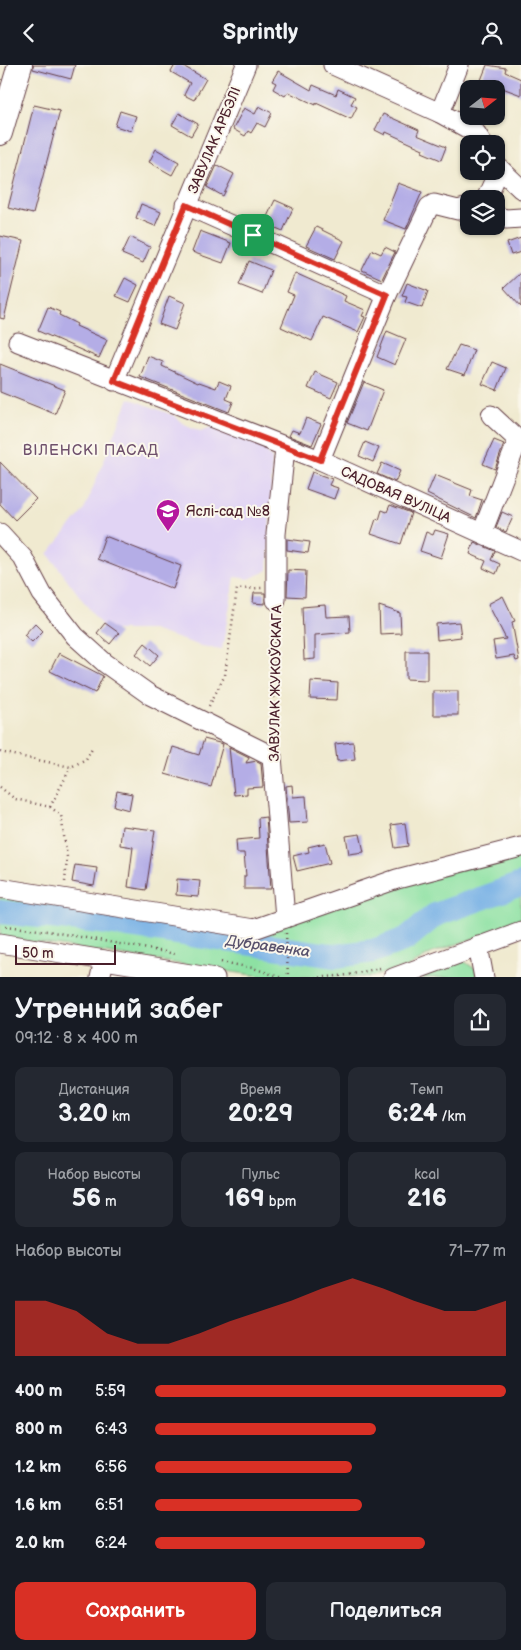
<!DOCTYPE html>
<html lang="ru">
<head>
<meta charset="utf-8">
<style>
	body { margin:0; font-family:"Balsamiq Sans",sans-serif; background:#242831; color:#f1f3f6; height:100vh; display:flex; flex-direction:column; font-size:19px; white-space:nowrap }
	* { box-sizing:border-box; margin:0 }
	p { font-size:16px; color:#9ea1a6 }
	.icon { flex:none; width:28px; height:28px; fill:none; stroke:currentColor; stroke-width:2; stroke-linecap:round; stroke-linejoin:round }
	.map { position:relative; height:912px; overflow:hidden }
	.details { display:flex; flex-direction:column; background:#171b24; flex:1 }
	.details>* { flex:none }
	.needle { width:32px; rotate:73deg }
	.controls { position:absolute; left:460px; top:15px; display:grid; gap:10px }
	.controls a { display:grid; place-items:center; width:45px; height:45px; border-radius:10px; background:#171b24; box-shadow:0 1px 4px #0004; font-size:25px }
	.scale { position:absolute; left:15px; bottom:12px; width:101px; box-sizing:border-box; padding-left:5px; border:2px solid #4a1f2b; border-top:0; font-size:14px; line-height:18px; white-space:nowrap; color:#4a1f2b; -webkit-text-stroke:4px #fbf7ec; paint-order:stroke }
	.pin { position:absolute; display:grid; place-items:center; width:42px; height:42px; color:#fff; margin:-21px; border-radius:10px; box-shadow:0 2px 8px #0006 }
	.round { display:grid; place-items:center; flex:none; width:52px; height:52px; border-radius:10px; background:#242831 }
	.headline { display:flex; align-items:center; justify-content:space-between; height:85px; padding:0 15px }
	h1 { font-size:28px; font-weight:700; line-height:38px }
	.stats { display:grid; grid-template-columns:repeat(3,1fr); gap:8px; height:85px; padding:5px 15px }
	.stats div { display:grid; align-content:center; border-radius:10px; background:#242831; text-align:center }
	.stats b { font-size:25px; font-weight:700 }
	.stats small { font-size:14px; font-weight:400 }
	.stats p { font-size:14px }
	.chart { height:140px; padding:10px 15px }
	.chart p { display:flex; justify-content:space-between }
	.chart svg { width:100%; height:90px; margin-top:5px; fill:#d93025; opacity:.7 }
	.action { display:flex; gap:10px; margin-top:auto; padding:10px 15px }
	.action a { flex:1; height:58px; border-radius:10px; background:#d93025; color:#fff; font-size:20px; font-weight:700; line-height:58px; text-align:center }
	.action a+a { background:#242831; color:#f1f3f6 }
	ul { padding:0 15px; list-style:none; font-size:16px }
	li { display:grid; grid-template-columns:80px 60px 1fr; align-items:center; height:38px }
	li i { height:12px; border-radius:6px; background:#d93025 }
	header { display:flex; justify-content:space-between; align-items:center; height:65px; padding:0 15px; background:#171b24; font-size:22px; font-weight:700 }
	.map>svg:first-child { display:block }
	.built { fill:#e1d4f4 }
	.green { fill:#8de1a3; stroke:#6c8067 }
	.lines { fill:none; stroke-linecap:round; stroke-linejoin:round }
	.river { stroke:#73afe5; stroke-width:24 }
	.building { fill:#b4ade6 }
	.minor-casing { stroke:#633d44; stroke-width:21 }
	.major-casing { stroke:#633d44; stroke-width:26 }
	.path { stroke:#633d44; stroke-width:2.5; stroke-dasharray:1 4; stroke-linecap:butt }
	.minor { stroke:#fff; stroke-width:19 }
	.major { stroke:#fff; stroke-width:24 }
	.route-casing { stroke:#fff; stroke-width:10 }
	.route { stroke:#d93025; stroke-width:6 }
	.labels { text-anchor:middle; stroke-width:4; stroke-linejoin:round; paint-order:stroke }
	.street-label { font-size:14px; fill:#4a1f2b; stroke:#fbf7ec }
	.poi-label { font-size:14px; fill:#4a1f2b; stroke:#fbf7ec; text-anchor:start }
	.neighbourhood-label { font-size:15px; letter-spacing:1px; fill:#6f516c; stroke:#fbf7ec }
	.water-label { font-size:15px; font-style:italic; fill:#58516c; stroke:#fbf7ec }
</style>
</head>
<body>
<header><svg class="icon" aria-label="back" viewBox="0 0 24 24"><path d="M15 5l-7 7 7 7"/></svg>Sprintly<svg class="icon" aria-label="person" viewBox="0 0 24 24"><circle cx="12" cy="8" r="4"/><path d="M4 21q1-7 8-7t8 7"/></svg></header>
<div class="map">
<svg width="521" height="913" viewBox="0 0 521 913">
	<rect width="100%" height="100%" fill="#fbf7ec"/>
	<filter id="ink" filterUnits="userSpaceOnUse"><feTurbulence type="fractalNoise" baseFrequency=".02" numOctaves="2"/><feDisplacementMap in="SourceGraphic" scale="10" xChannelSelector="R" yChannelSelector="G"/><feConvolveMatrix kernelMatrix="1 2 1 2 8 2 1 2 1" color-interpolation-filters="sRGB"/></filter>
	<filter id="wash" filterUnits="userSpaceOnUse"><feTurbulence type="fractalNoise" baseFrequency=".0096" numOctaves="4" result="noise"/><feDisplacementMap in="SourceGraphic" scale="20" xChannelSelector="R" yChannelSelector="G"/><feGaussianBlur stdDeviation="1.12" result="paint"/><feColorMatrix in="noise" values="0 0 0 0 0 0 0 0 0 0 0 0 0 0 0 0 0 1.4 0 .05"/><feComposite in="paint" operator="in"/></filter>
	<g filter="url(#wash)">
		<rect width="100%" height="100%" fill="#f0ead0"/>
		<path class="built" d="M129,333l46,18 7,7 18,8 12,-4 52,20 8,12 -4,111 -19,9 -14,-2 -13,72 -21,-3 -49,-16h-47l-57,-76 36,-44z"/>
		<g class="green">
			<path d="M521,786v71l-87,30 -26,15 -38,10h-104l-266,-40v-40l253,36 108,-36z"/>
			<path d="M461,894l14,10 3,9h-63z"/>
		</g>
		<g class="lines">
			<path class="river" d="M0,847l101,10 235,34 37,-5 33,-12 29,-24 86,-31"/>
		</g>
		<g id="blocks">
			<g class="building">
				<path d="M33,0h42l-4,14 -38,-10z"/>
				<path d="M175,0h6l25,14 -12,21 -10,-5 6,-12 -19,-11z"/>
				<path d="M487,0l19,3 -1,4 16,7v16l-40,-15z"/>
				<path d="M278,6l33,19 2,-5 23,10 2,-6 17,8 -4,7 6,3 -6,12 -35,-16v2l-28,-13 -3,4 -12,-7 3,-6 -4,-2z"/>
				<path d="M34,40l26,6 -27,103 -25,-6z"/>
				<path d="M259,41l13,7 -7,14 -8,-4 -6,10 -3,-2 -3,5 -12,-7 11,-21 11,6z"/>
				<path d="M120,46l16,5 -5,15 -16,-5z"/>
				<path d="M179,48l19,11 -7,12 -19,-11z"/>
				<path d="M383,49l36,16 -2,5 29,12 -5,13 -19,-8 1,-3 -37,-17 -1,3 -10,-5z"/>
				<path d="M156,84l23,13 -7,13 -23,-13z"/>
				<path d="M217,100l17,9 -11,22 -16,-9z"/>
				<path d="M398,118l24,9 -16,37 -23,-9z"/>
				<path d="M275,135l18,8 -10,23 -19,-8z"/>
				<path d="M141,139l20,8 -6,14 -19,-8z"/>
				<path d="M316,162l28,14 -9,18 -29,-13z"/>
				<path d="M200,166l31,12 -8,20 -31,-11z"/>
				<path d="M0,171l23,5 -19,78 -4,-1z"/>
				<path d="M130,172l20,10 -7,16 -21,-9z"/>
				<path d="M521,173v14l-10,3 -4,-12z"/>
				<path d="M385,182l10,5 -13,27 -20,-9 10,-20 9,4z"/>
				<path d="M249,196l22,9 -9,24 -23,-9z"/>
				<path d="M521,207v35l-17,-19z"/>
				<path d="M295,208l51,23 -2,5 21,9 -3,6 3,1 -7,15 -35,-15 -11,24 -31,-14 13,-32 -7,-3z"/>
				<path d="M125,213l13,7 -8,17 -14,-6z"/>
				<path d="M407,218l21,8 -6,17 -17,-6 2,-5 -5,-1z"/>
				<path d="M169,231l16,7 -10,27 -16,-6z"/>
				<path d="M48,242l12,5 -1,3 18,9 -1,2 31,14 -8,18 -61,-27z"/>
				<path d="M387,266l19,8 -11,26 -18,-8z"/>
				<path d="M459,280l15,5 -9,25 -18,-6z"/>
				<path d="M148,291l15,6 -1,4 36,17 1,-1 17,6 3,-7 12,5 -5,13 7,3 -4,10 -89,-35z"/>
				<path d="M492,297l14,6 -9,22 -15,-6z"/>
				<path d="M0,299l65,26 -10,24 -55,-22z"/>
				<path d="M315,307l23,10 -7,16 -23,-10z"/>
				<path d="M364,317l19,8 -16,41 -20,-8z"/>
				<path d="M306,353l15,6 -9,21 -23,-9 3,-6 8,3z"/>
				<path d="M494,375l10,4 -9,25 -12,-5z"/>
				<path d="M365,377l14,6 -6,14 -14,-6z"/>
				<path d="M0,397l36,37 -21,21 -15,-16z"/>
				<path d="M382,398l18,8 -5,11 -18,-8z"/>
				<path d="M312,407l20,7 -3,6 9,3 -4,11 -28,-10z"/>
				<path d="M435,410l37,15 -2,6 12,4 -6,18 -49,-24z"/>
				<path d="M390,440l21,8 -10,31 -30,-10 5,-15 3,1 3,-10 5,2z"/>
				<path d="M502,447l11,5 -7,15 -10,-5z"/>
				<path d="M435,465l14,4 -8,24 -21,-7 6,-19 7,3z"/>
				<path d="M105,471l76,30 -8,23 -76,-30z"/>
				<path d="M287,474l23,3 -2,11 -21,-3z"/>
				<path d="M474,477l21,9 -4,9 9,4 -4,10 -13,-6 3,-7 -16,-7z"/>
				<path d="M288,505l18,1 -1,26 -18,-1z"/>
				<path d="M254,528h11v11l-12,-1z"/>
				<path d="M503,531l12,25 -3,1 7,38 -3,1 -2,-5 -18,3 -3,-18 13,-2 -18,-35z"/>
				<path d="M325,540l1,12 23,-1 1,16 -35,3v24l-11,1 -2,-53z"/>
				<path d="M379,541l21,7 1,20 -21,1z"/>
				<path d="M459,557l2,15 -24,3 -1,-16z"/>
				<path d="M35,558l8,8 -11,11 -8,-7z"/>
				<path d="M105,558l14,10 -9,11 -13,-11z"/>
				<path d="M145,578l14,12 -9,11 -14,-12z"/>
				<path d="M406,586h21v29l-21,-1z"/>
				<path d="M59,588l44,23 -8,17 -45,-22z"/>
				<path d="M311,616l27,2 -1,17 -27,-1z"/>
				<rect x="433" y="626" width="25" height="24"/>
				<path d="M204,674l19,5 -12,43 -46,-13 8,-27 26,8z"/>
				<path d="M353,677l2,17 -18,2 -2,-17z"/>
				<path d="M229,682l20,10 -3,6 11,-2 4,2 2,24 -16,1v6l-13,1z"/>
				<path d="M292,720l1,12 13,-1 2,26 -19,1 -3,-37z"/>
				<path d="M117,726l15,3 -3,16 -15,-4z"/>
				<path d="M266,752l5,72h-27v-13h2l-2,-23h-7l-1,-13 23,-2 -1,-20z"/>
				<path d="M405,758l3,23 -13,2 -4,-23z"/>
				<path d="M122,761l33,4 -9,60 -18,-3 5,-40 -13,-2z"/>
				<path d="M360,769l4,18 -15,2 -3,-18z"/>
				<path d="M325,778l5,20 -33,8 -4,-15 16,-4 -1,-5z"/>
				<path d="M75,800l22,3 -3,18 -22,-4z"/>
				<path d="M177,814l23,2 -2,16 -22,-2z"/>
			</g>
		</g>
	</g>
	<g filter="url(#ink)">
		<use href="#blocks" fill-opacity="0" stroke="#633d44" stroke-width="1"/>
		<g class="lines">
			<g class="minor-casing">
				<g id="minor">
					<path d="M333,0l107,48 36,20 7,11"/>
					<path d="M440,48l19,-48"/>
					<path d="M496,100l25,24"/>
					<path d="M486,134l13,-29"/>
					<path d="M186,140l201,90"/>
					<path d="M496,151l10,3 15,-1"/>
					<path d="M18,277l302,118 201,91"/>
					<path d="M114,316l132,-316"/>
					<path d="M320,395l67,-165 42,-88 5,-3 24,6 11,-3"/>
					<path d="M0,468l23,25 19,36 33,42 30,27 45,32 122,61 13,162"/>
					<path d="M482,468l36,-93 -27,-25"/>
					<path d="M276,535v-66l9,-86"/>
					<path d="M0,823l254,41 143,-50 124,-32"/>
					<path d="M0,878l215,35"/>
					<path d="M478,881l6,32"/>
					<path d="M100,913l4,-18"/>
					<path d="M393,913l128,-47"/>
				</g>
			</g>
			<g class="major-casing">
				<path id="major" d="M0,68l20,-68"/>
			</g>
			<g class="path">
				<path d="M209,641l16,-31 12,-86 25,-1"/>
				<path d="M273,673l3,-124"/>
				<path d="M0,687l71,15 15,-8 6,-11"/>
				<path d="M0,722l15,12 35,8 11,8 6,42 -2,25"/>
				<path d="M50,742l21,-40"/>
				<path d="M6,861l41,5 129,23"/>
				<path d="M286,868l2,44"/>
				<path d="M221,897l32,6 29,10"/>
				<path d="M315,913l33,-3 32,-7"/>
			</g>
			<use href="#minor" class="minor"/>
			<use href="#major" class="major"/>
		</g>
	</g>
	<g class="lines" filter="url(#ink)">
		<g class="route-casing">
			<path id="route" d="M186,140l201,90 -67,165 -206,-79z"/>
		</g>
		<use href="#route" class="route"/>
	</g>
	<defs>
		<g id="school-pin" transform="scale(1.25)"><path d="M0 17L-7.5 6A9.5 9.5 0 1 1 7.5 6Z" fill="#b5179e" stroke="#fbf7ec"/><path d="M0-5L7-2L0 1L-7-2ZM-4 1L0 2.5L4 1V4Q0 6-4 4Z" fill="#fff"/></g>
	</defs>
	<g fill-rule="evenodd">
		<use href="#school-pin" x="168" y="446"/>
	</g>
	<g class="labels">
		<g class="street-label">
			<text transform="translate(214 75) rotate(-67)" y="5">ЗАВУЛАК АРБЭЛІ</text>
			<text transform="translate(396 429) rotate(24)" y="5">САДОВАЯ ВУЛІЦА</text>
			<text transform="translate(275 618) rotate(-89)" y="5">ЗАВУЛАК ЖУКОЎСКАГА</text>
		</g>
		<g class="poi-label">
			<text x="186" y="451">Яслі-сад №8</text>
		</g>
		<g class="neighbourhood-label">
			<text x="91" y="390">ВІЛЕНСКІ ПАСАД</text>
		</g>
		<g class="water-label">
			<text transform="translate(268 881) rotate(8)" y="5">Дубравенка</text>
		</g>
	</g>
</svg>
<div class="controls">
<a><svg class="needle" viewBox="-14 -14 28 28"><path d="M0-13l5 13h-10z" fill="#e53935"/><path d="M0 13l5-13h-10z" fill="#9ea1a6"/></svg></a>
<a><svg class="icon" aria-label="locate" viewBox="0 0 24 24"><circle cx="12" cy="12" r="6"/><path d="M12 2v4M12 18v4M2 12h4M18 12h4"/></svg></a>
<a><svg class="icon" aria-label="layers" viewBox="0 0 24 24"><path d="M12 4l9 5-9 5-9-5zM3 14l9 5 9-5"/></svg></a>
</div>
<div class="scale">50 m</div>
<div class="pin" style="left:253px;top:170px;background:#1e9e55"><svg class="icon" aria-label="arrive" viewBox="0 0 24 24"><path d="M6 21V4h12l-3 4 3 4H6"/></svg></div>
</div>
<section class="details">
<div class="headline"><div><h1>Утренний забег</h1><p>09:12 · 8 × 400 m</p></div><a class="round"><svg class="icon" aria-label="share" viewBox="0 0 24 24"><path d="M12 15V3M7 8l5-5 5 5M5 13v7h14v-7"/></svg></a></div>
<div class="stats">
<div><p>Дистанция</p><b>3.20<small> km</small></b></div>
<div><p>Время</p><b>20:29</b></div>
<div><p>Темп</p><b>6:24<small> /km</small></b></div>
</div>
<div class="stats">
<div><p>Набор высоты</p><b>56<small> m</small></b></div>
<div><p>Пульс</p><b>169<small> bpm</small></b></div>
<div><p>kcal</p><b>216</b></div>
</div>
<div class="chart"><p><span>Набор высоты</span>71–77 m</p>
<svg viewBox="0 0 160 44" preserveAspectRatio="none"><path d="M0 44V17L10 17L20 22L30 33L40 38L50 38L60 33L70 27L80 22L90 17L100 11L110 6L120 11L130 17L140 22L150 22L160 17V44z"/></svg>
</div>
<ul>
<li><b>400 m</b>5:59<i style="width:100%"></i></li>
<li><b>800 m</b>6:43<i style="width:63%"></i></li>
<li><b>1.2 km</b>6:56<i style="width:56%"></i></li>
<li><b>1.6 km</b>6:51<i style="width:59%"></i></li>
<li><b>2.0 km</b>6:24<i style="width:77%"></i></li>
</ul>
<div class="action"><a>Сохранить</a><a>Поделиться</a></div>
</section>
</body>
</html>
